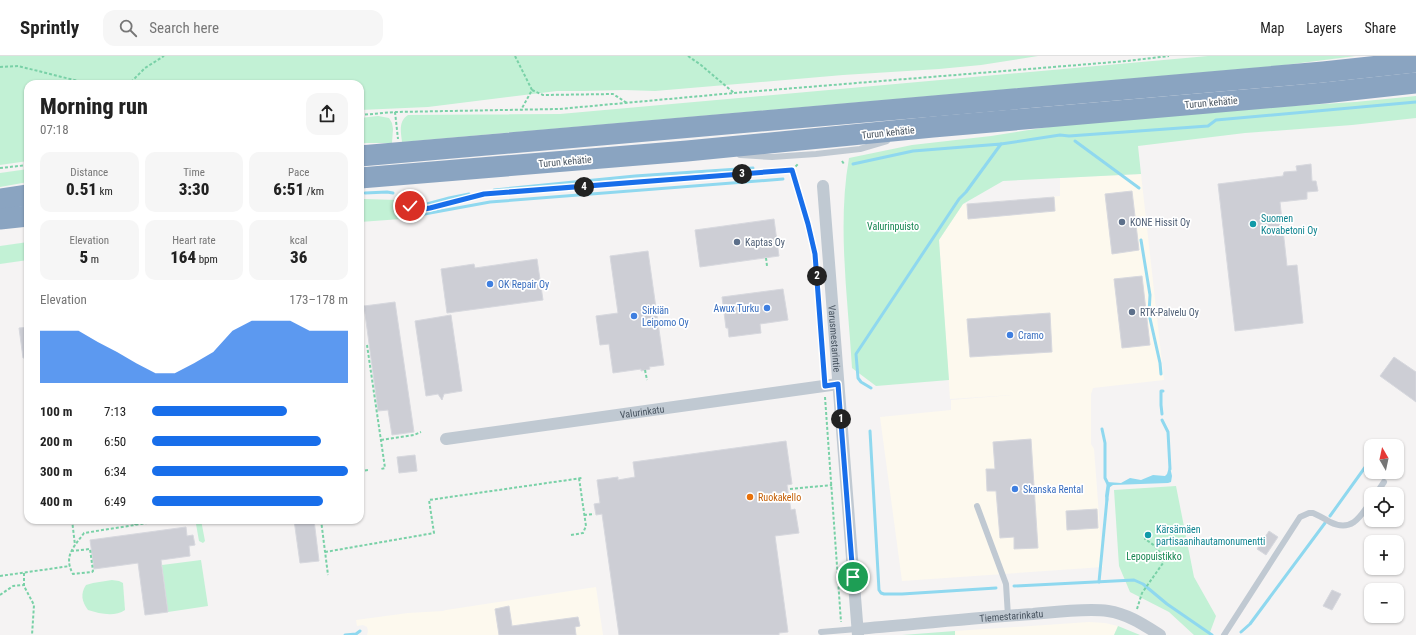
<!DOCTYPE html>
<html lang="en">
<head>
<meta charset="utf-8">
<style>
	body { margin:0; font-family:"Roboto Condensed",sans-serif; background:#f6f6f6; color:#222; height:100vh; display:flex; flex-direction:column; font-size:15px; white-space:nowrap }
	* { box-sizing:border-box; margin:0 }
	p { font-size:13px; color:#767676 }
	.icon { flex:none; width:22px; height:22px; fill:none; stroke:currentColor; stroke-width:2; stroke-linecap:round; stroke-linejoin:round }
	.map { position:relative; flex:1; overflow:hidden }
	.sheet { position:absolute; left:24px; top:24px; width:340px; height:444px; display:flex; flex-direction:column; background:#fff; border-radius:12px; box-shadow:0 1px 3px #0004 }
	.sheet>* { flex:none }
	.needle { width:26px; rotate:351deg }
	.fabs { position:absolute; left:1364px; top:383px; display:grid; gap:8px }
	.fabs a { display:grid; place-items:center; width:40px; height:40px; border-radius:8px; background:#fff; box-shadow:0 1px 3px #0004; font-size:20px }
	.pin { position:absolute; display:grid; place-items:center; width:34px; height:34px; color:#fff; margin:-17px; border:2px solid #fff; border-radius:50%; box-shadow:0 1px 4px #0007 }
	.km { position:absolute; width:20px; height:20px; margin:-10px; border-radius:50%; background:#222; color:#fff; font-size:11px; line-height:20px; text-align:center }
	.round { display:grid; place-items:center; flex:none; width:42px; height:42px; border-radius:12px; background:#f6f6f6 }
	.summary { display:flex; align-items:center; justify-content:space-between; height:68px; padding:0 16px }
	h1 { font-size:22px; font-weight:800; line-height:30px }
	.stats { display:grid; grid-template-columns:repeat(3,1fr); gap:6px; height:68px; padding:4px 16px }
	.stats div { display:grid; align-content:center; border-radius:10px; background:#f6f6f6; text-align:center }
	.stats b { font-size:17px; font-weight:800 }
	.stats small { font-size:11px; font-weight:400 }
	.stats p { font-size:11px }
	.chart { height:112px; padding:8px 16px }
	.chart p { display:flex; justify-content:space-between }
	.chart svg { width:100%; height:72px; margin-top:4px; fill:#186eea; opacity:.7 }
	ul { padding:0 16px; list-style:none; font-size:13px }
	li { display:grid; grid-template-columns:64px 48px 1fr; align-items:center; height:30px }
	li i { height:10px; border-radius:5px; background:#186eea }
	header { display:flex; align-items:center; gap:24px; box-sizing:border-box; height:56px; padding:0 20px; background:#fff; border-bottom:1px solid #e0e0e0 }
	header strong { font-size:19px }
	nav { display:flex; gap:22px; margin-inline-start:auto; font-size:14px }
	.search { width:280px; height:36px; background:#f6f6f6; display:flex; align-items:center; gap:10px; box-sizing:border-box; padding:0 14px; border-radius:12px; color:#767676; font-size:15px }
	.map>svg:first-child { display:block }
	.commercial { fill:#fdf9ee }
	.green { fill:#c2f1d5 }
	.water { fill:#8fd8ef }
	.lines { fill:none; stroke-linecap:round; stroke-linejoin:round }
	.stream { stroke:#8fd8ef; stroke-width:3 }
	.building { fill:#cdced5; stroke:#d7d8de }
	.path { stroke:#79d1a7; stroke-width:2; stroke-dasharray:3 2; stroke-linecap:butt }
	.lane { stroke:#c0c9d2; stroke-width:6 }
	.street { stroke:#c0c9d2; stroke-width:12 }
	.highway { stroke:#8aa4c1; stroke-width:21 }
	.route-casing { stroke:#fff; stroke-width:8 }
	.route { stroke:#186eea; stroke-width:5 }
	.service-dot { fill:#5c6f8a; stroke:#fff; stroke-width:1.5 }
	.culture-dot { fill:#0f9aa8; stroke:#fff; stroke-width:1.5 }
	.shop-dot { fill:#3f7fe0; stroke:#fff; stroke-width:1.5 }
	.food-dot { fill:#e8710a; stroke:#fff; stroke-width:1.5 }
	.labels { text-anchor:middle; stroke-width:3.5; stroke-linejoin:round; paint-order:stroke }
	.street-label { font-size:10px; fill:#495561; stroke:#fff }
	.culture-label { font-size:10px; fill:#0d838f; stroke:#fff; text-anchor:start }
	.service-label { font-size:10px; fill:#4e5e75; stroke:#fff; text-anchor:start }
	.park-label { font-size:10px; fill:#168651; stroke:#fff }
	.shop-label { font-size:10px; fill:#366cbe; stroke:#fff; text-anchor:start }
	.food-label { font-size:10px; fill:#c56008; stroke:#fff; text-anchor:start }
</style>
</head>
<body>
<header>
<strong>Sprintly</strong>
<div class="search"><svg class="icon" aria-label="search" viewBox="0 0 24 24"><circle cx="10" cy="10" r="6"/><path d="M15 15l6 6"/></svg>Search here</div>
<nav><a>Map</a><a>Layers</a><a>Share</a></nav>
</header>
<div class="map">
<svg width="1416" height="579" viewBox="0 0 1416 579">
	<rect width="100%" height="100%" fill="#f5f3f3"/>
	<g class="commercial">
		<path d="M1141,118l23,206 -71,8 -2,6v50l3,5 9,118 -201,14 -22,-164 71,-7v-10l61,-5 -62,4 -11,-159 24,-36 97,-8v-18z"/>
		<path d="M596,531l7,48h-236l1,-4 -1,-4 -4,-2 -6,1 -1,-6 52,-7 35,-2 3,-1z"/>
		<path d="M1089,566l16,1 13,3 -4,9h-159v-4z"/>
	</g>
	<g class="green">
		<path d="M0,0h1038l-57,9 -42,4 -96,6 -188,16 -31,-1 -40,1h-27l-129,16 -68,3v-26h-332v77l-28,4z"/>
		<path d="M1208,0h148l-79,10 -875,76c-1,-9 -4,-21 6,-27l152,-1z"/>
		<path d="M1416,40v22l-64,7 -107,8 -107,13 3,28 -138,7 -40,23 -24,36 10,140 -73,6 -24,-18c-4,-69 -15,-142 -3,-210l63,-13 79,-9 64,-10 220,-19 80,-5z"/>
		<path d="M378,60l11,2 3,5 1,6 -1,14h-32v-25z"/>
		<path d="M28,113v13l-28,5v-14z"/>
		<path d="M364,143l34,1 3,19 -41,3v-22z"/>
		<path d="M28,186v18l-28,4v-18z"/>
		<path d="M1176,430l18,91 22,39 -7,19h-15l-25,-23 -39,-20 -11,-26 -5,-76z"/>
		<path d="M194,464h7l4,21 -2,2 -4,-2 -3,-17z"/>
		<path d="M201,504l7,46 -40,6 -6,-47z"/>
		<path d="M112,524l7,1 4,2 2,27c-10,7 -25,4 -37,0 -6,-8 -8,-16 -2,-25l7,-2z"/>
		<path d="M1118,570l22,9h-26z"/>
		<path d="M955,575v4h-53z"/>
	</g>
	<path class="water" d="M1169,411h1l2,9 -1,6 -3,1 -55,2 -3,2 -2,15 -2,1 -1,-7 2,-14 14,1 9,-5 11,2 12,-5 12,1 2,-2z"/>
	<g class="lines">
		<g class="stream">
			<path d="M1075,85l64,47"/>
			<path d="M1001,88l59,-9 9,1 139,-10 8,-6 200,-18"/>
			<path d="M853,108l60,-13 88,-7 -35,48 -7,7 -103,155 2,24 3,4 10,6"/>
			<path d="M494,134l141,-14 118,-8"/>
			<path d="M365,137l22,-1 6,1"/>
			<path d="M408,141l5,6 10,2 26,-7 20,-4"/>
			<path d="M419,159l71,-13 293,-23"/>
			<path d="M1141,184l9,55 -1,19 11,49 1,11"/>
			<path d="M1162,358l-1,-9v-14h2"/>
			<path d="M1162,364l6,12 2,37"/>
			<path d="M1102,373l3,14v35l4,8"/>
			<path d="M870,375l9,159 2,3 3,1h18l94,-6"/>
			<path d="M1330,460l41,-57"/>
			<path d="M1099,526l8,-83"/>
			<path d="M1014,530l120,-6 9,4 24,20 45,31"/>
			<path d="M1241,576l9,-8 75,-101"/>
			<path d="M345,579l11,-1 4,-3"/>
		</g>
	</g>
	<g class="building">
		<path d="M1311,108l1,17h4l2,10 -11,1v7l-27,3 7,64 10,-1 6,58 -68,8 -17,-147 65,-8 1,-4 13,-1 -1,-5z"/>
		<path d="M1132,135l7,59 -27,4 -7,-60z"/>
		<path d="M1054,141l1,14 -87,8 -1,-15z"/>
		<path d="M774,163l5,37 -79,11 -5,-37z"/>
		<path d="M648,195l16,114 -15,2 1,2 -9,2v-2l-28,4 -4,-29 -9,1 -4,-29 22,-3 -8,-57z"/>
		<path d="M537,203l6,41 -96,13 -6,-44 33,-5 1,4z"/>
		<path d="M1142,220l8,69 -28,3 -8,-69z"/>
		<path d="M783,233l5,31 -28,4 1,9 -32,4 -1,-9h-2l-4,-31z"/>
		<path d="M395,246l19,130 -22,3 -4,-25 -10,1 -14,-105z"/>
		<path d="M1050,257l2,39 -82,5 -3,-38z"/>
		<path d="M451,259l11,76 -18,3 -2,6 -4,-6 -12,2 -11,-75z"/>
		<path d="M28,271v31h-5l-4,-30z"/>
		<path d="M1394,301l22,15v30l-36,-26z"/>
		<path d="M1031,383l7,109 -24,1v-12l-14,1 -4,-47h-9l-1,-22h9l-2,-27z"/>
		<path d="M786,385l6,43 -5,1 4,25 4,-1 4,24 -24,3 13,96 -9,1v2h-160l-17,-121 -6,1 -2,-11 6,-1 -3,-23 21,-3v3l17,-3 -2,-15z"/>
		<path d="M415,399l2,16 -18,2 -2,-16z"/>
		<path d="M1097,453l1,19 -31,2 -1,-19z"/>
		<path d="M294,464h20l5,41 -19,2z"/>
		<path d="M186,471l1,9 6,-1 2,10 -6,1 1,10 -29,4 7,52 -23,3 -7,-52 -44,6 -4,-29z"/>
		<path d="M1269,475l9,6 -12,18 -9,-6z"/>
		<path d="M1332,534l9,4 -9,16 -9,-4z"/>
		<path d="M509,550l3,20 66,-9 2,9 -5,1 1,8h-77l-4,-26z"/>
	</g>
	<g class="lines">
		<g class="path">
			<path d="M515,0l17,34 -11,20"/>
			<path d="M688,0l13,9 33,28"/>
			<path d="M0,11l18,-1 72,18"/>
			<path d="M96,28l35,-2 14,-14 19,-12"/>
			<path d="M532,34l11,5 70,-1 14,9"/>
			<path d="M395,56l3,27"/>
			<path d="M360,59l35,-3 164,-3 175,-16 393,-32 42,-5"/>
			<path d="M842,105l2,3"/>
			<path d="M0,112l28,-3"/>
			<path d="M792,114l6,-6"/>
			<path d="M404,134c1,12 2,14 13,20l67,-15 308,-25 16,54 7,30 9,120"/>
			<path d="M766,202l1,8"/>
			<path d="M367,289l18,123 -4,1"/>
			<path d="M645,314l2,10"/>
			<path d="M825,341l16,225"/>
			<path d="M381,384l33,-5 7,-3"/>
			<path d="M360,415l9,-1"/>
			<path d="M790,433l42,-4"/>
			<path d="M584,459l10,-1"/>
			<path d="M72,464l3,25"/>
			<path d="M321,464l7,55"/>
			<path d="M135,469l2,-5"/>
			<path d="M571,479l12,-2 3,-7 -7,-48"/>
			<path d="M71,495l19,-2 3,22 -1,1 -19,2c-10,-18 1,-27 11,-41l82,-13"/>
			<path d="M325,496l109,-19 -5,-33 153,-22"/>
			<path d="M24,517v13l10,19 -2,30"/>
			<path d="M0,520l70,-10"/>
			<path d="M0,539l13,-9 11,-1"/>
			<path d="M1137,553l5,-16 21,-30 1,-5 -9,-12 -10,-7 3,-4"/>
		</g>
		<g class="lane">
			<path d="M740,99l32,2 44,-3 44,-5 27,-8"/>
			<path d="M1376,438l8,-12"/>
			<path d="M977,450l29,78 2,32"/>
			<path d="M821,576l36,-3"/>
			<path d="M1224,579l76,-118 9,-4h4c7,3 12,6 17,9 22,11 31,-6 41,-21"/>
		</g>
		<g class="street">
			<path id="s1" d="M823,130l35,449"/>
			<path id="s2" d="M446,383l392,-55"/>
			<path id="s3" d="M857,573c59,-5 117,-11 176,-15 22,-2 54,-6 75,-3 20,3 36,14 52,24"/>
		</g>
		<g class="highway">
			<path d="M360,100l963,-84 93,-10"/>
			<path d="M360,122l327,-27 246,-24 391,-34 92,-10"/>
			<path d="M0,143l28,-4"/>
			<path d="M0,163l28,-3"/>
		</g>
	</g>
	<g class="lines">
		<g class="route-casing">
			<path id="route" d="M410,150l7,4 13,-2 54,-14 308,-24 16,54 7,30 10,132 13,-2 15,193"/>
		</g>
		<use href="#route" class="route"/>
	</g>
	<g class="service-dot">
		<circle cx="1122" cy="166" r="4"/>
		<circle cx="737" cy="186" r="4"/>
		<circle cx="1132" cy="256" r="4"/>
	</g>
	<g class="culture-dot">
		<circle cx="1253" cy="168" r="4"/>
		<circle cx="1148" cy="479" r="4"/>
	</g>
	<g class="shop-dot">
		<circle cx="490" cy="228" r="4"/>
		<circle cx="767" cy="252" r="4"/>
		<circle cx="634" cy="260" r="4"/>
		<circle cx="1010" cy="279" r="4"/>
		<circle cx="1015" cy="433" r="4"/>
	</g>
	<circle class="food-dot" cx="750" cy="441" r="4"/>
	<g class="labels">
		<g class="street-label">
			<text transform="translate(1211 46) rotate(-5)" y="4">Turun kehätie</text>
			<text transform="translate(888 76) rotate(-6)" y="4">Turun kehätie</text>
			<text transform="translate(565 105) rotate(-5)" y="4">Turun kehätie</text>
			<text dy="4" stroke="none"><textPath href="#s1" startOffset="153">Varusmestarintie</textPath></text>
			<text dy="4" stroke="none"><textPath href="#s2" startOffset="198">Valurinkatu</textPath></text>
			<text dy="4" stroke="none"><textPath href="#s3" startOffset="155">Tiemestarinkatu</textPath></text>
		</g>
		<g class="culture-label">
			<text x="1261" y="166">Suomen<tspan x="1261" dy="12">Kovabetoni Oy</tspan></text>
			<text x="1156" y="477">Kärsämäen<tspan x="1156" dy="12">partisaanihautamonumentti</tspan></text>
		</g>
		<g class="service-label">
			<text x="1130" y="170">KONE Hissit Oy</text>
			<text x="745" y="190">Kaptas Oy</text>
			<text x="1140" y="260">RTK-Palvelu Oy</text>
		</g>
		<g class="park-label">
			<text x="893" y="174">Valurinpuisto</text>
			<text x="1154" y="504">Lepopuistikko</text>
		</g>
		<g class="shop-label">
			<text x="498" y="232">OK Repair Oy</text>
			<text x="759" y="256" text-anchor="end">Awux Turku</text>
			<text x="642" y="258">Sirkiän<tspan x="642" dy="12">Leipomo Oy</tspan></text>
			<text x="1018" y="283">Cramo</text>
			<text x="1023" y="437">Skanska Rental</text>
		</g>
		<g class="food-label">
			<text x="758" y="445">Ruokakello</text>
		</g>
	</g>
</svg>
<div class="fabs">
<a><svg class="needle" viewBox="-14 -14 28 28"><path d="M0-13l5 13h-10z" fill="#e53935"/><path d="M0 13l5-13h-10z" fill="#767676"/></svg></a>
<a><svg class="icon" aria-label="locate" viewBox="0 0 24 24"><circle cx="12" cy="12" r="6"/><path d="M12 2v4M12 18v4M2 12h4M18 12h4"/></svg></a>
<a>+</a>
<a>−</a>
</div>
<div class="pin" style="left:853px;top:521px;background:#1e9e55"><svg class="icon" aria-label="arrive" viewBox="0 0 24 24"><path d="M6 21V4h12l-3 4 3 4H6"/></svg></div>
<div class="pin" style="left:410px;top:150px;background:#d93025"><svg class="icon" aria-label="check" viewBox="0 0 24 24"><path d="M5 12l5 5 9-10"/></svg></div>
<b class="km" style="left:841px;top:363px">1</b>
<b class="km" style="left:817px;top:220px">2</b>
<b class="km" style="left:742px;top:118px">3</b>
<b class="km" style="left:584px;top:131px">4</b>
<section class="sheet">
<div class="summary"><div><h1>Morning run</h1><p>07:18</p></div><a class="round"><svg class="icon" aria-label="share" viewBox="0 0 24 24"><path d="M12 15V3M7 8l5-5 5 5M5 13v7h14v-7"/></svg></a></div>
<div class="stats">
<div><p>Distance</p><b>0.51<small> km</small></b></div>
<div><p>Time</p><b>3:30</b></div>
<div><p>Pace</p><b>6:51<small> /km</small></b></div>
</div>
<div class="stats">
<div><p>Elevation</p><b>5<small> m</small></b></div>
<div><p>Heart rate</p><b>164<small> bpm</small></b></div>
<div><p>kcal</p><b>36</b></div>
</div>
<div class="chart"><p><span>Elevation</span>173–178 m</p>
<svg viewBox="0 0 160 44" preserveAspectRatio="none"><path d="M0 44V12L10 12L20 12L30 19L40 25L50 32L60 38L70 38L80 32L90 25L100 12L110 6L120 6L130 6L140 12L150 12L160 12V44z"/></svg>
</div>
<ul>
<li><b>100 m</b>7:13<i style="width:69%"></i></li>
<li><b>200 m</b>6:50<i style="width:86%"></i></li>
<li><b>300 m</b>6:34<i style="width:100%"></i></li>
<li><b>400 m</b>6:49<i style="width:87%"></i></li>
</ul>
</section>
</div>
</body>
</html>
